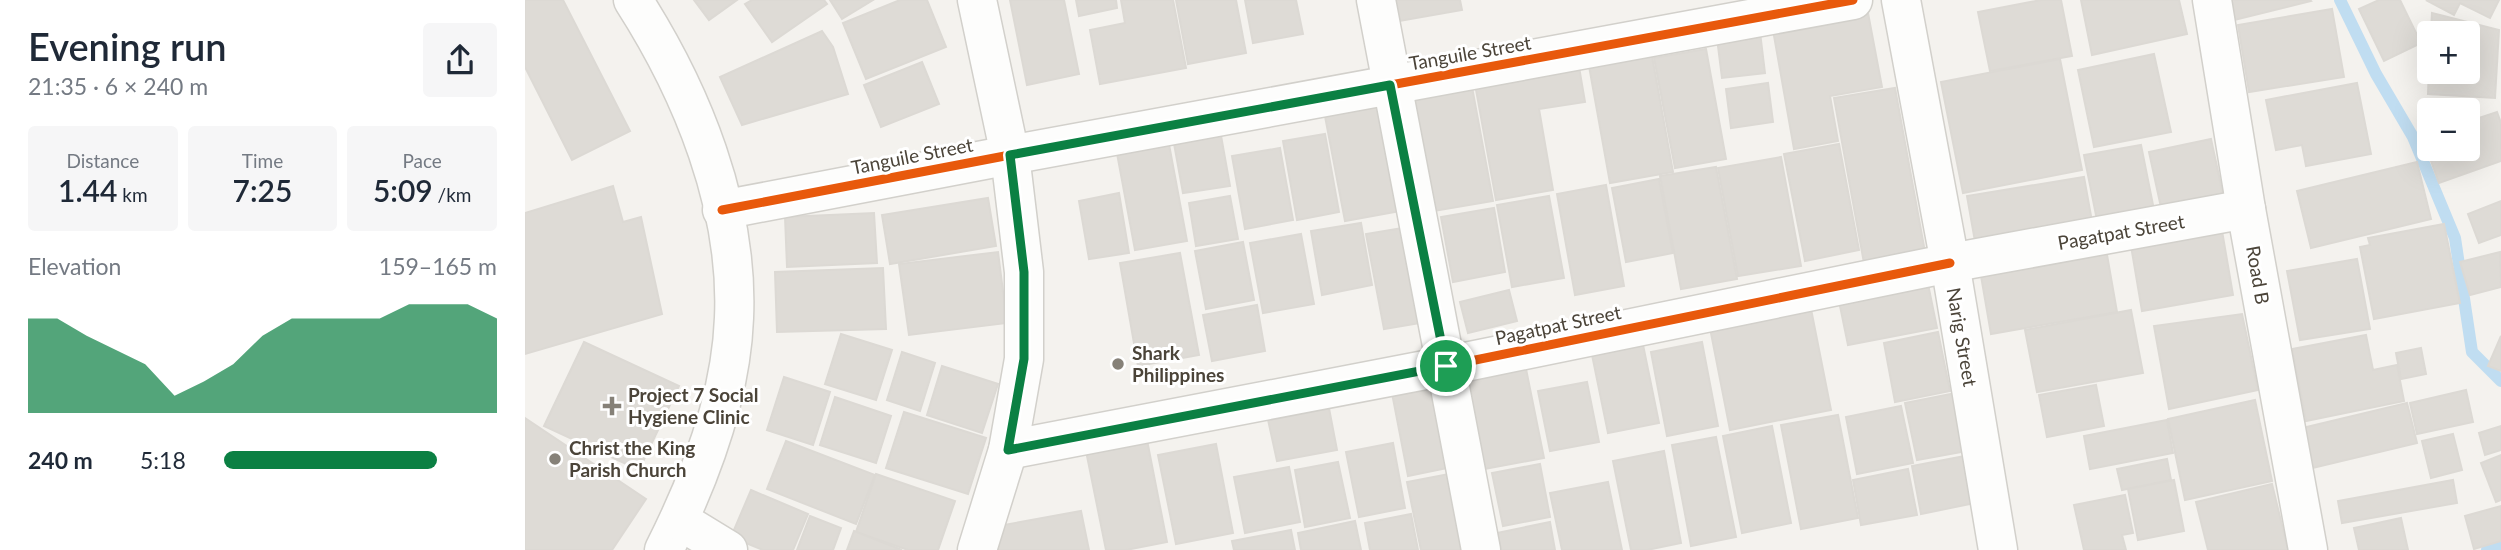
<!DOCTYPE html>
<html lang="en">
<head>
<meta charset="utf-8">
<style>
	body { margin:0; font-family:Lato,sans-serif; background:#f6f6f7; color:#1f2937; height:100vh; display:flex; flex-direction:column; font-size:26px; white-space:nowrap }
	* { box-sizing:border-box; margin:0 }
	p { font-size:23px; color:#747a83 }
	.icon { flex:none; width:38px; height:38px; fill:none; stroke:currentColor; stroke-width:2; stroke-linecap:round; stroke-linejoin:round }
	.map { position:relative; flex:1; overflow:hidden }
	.details { display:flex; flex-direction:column; background:#fff; width:525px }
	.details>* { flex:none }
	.fabs { position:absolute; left:1892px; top:21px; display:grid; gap:14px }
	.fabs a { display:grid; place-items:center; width:63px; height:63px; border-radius:7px; background:#fff; box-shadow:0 7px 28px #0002; font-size:35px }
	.pin { position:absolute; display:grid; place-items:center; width:60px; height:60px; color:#fff; margin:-30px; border:4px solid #fff; border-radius:50%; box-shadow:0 2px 7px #0007 }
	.round { display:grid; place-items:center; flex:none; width:74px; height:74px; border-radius:7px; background:#f6f6f7 }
	.head { display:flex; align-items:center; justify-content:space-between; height:119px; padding:0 28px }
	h1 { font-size:38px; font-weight:600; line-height:52px }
	.metrics { display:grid; grid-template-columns:repeat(3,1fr); gap:10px; height:119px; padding:7px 28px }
	.metrics div { display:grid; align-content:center; border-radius:7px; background:#f6f6f7; text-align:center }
	.metrics b { font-size:30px; font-weight:600 }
	.metrics small { font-size:19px; font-weight:400 }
	.metrics p { font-size:19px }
	.chart { height:196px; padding:14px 28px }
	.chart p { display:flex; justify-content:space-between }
	.chart svg { width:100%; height:126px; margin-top:7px; fill:#0b8043; opacity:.7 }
	ul { padding:0 28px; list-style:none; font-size:23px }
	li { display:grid; grid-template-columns:112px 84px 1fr; align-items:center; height:52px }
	li i { height:18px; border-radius:9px; background:#0b8043 }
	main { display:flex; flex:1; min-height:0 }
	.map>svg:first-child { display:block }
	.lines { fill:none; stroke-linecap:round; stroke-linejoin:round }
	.stream { stroke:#c0ddf1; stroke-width:12 }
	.building { fill:#dedbd6; stroke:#dcd9d4; stroke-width:2 }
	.minor-casing { stroke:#d2d0cb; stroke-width:41 }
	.minor { stroke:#fdfdfc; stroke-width:38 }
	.cycleway-casing { stroke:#fff; stroke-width:13 }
	.cycleway { stroke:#e8590c; stroke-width:9 }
	.route-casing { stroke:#fff; stroke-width:14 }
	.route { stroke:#0b8043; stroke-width:9 }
	.poi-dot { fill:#868178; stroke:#fff; stroke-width:2.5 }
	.labels { text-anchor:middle; stroke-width:6; stroke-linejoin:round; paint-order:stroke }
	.street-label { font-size:19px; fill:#4b4439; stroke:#fff }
	.poi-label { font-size:19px; font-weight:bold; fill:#4b4439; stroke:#fff; text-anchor:start }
</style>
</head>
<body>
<main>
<section class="details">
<div class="head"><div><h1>Evening run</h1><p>21:35 · 6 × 240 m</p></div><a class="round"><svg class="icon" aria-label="share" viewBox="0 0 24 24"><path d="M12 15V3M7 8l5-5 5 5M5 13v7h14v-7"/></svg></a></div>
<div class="metrics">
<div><p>Distance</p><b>1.44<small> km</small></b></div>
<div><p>Time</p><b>7:25</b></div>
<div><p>Pace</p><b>5:09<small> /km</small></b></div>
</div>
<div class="chart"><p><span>Elevation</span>159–165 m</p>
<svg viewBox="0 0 160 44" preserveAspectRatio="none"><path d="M0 44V11L10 11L20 17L30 22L40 27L50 38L60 33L70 27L80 17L90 11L100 11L110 11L120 11L130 6L140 6L150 6L160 11V44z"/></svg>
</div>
<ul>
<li><b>240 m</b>5:18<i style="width:78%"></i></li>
</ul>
</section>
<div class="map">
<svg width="1976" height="550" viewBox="0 0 1976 550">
	<rect width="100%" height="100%" fill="#f4f2ee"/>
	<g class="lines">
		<g class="stream">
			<path d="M1815,0l36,74 37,63 42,101 17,114 29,29"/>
			<path d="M1962,550l14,-4"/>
		</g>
	</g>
	<g class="building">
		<path d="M0,0h38l67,131 -58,29 -47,-93z"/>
		<path d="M169,0h43l-28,20z"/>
		<path d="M227,0h72l3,4 -55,38 -27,-38z"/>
		<path d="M305,0h43l-31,19z"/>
		<path d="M375,0h27l19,47 -80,32 -23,-56z"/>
		<path d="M485,0h54l15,74 -52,11z"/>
		<path d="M551,0h40l1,8 -38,8z"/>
		<path d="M596,0h52l13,68 -86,16 -10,-54 35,-7z"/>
		<path d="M651,0h60l10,53 -58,11z"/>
		<path d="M720,0h51l7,34 -50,9z"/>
		<path d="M864,0h71l2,10 -69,12z"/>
		<path d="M1516,0h20l11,56 -82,15 -12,-59z"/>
		<path d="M1556,0h98l8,34 -95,21z"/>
		<path d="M1695,0h90l1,1 -85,21z"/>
		<path d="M1854,0h21l21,43 -37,18 -25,-52z"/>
		<path d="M1901,0h73l-9,18 -30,-15 -6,12z"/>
		<path d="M1807,9l12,68 -95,15 -11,-67z"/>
		<path d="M1343,13l14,74 -52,9 8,45 -44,8 -21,-119z"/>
		<path d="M1907,13l67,17 -4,68 -67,-4 1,-28v6h38v-39h-36z"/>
		<path d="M297,31l11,16 15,47 -106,31 -22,-48z"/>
		<path d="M1235,32l5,41 -43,5 -5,-40z"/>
		<path d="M1181,49l20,110 -51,9 -21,-110z"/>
		<path d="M1629,54l17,78 -77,15 -16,-77z"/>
		<path d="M1127,56l21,116 -63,11 -21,-117z"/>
		<path d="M1535,59l22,111 -119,23 -22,-111z"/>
		<path d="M397,62l17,42 -58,23 -17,-42z"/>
		<path d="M1054,67l6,35 -46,7 14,81 -57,10 -21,-116z"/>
		<path d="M1243,83l5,39 -42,6 -5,-39z"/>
		<path d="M1832,83l14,71 -65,12 -4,-21 -26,5 -10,-50z"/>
		<path d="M947,87l21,114 -60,10 -21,-113z"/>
		<path d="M1370,88l30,164 -61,11 -30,-165z"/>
		<path d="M861,100l20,110 -61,11 -21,-110z"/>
		<path d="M1972,112l4,11v38l-62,22 -16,-44 6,-3v13h38v-27z"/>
		<path d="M695,130l10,56 -47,7 -10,-55z"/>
		<path d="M800,134l14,78 -42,8 -14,-79z"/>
		<path d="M643,139l19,102 -52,9 -19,-102z"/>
		<path d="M1686,139l13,60 -62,13 -13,-60z"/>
		<path d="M1314,144l20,106 -54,11 -21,-107z"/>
		<path d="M1616,145l14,70 -57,10 -14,-70z"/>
		<path d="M755,148l13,72 -48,9 -13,-73z"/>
		<path d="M1256,157l20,109 -63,10 -20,-108z"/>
		<path d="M1892,162l14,57 -120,29 -14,-57z"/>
		<path d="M1191,167l21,112 -56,10 -21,-113z"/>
		<path d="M1559,177l9,50 -117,20 -9,-51z"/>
		<path d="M1134,179l14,74 -47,9 -14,-74z"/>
		<path d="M1081,185l18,101 -49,9 -18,-101z"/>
		<path d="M88,186l10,36 18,-5 21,97 -137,40v-141z"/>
		<path d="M594,193l10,60 -40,6 -10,-58z"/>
		<path d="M705,196l8,43 -42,7 -7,-43z"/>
		<path d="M1024,196l15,82 -52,9 -15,-82z"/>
		<path d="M463,198l8,48 -106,18 -8,-49z"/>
		<path d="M1976,201v34l-22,8 -11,-29z"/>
		<path d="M969,208l11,64 -52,10 -12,-65z"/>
		<path d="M349,213l3,50 -90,4 -2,-50z"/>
		<path d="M1695,219l13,76 -91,16 -13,-77z"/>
		<path d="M836,223l11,62 -50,10 -11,-64z"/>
		<path d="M1919,224l16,79 -86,16 -14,-72 10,-2 -2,-7z"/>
		<path d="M890,226l17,95 -48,8 -18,-95z"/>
		<path d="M776,234l13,70 -51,9 -13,-70z"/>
		<path d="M718,242l11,58 -48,9 -11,-58z"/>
		<path d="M1581,249l11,63 -126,22 -11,-64z"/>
		<path d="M473,252l9,71 -98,12 -10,-71z"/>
		<path d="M1975,252l1,35 -31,8 -10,-33z"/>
		<path d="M655,253l19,102 -61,11 -18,-103z"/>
		<path d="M1832,259l13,70 -70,11 -13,-69z"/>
		<path d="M358,268l3,61 -109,3 -2,-60z"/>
		<path d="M1403,284l9,44 -89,17 -9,-44z"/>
		<path d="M984,290l8,31 -49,12 -8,-31z"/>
		<path d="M732,305l8,46 -53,10 -9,-46z"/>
		<path d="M1286,309l20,101 -101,20 -20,-102z"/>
		<path d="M1606,310l12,63 -106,19 -12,-62z"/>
		<path d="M1717,314l16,76 -89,19 -15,-83z"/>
		<path d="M1413,332l12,59 -55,11 -11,-59z"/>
		<path d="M316,334l51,16 -16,50 -51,-16z"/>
		<path d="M1116,335l18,88 -51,10 -18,-88z"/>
		<path d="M1841,335l7,35 24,-5 7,36 -98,20 -14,-72z"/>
		<path d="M1976,336v35l-13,-5z"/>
		<path d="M59,342l95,44 -40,84 -95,-44z"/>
		<path d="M1177,342l16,84 -51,10 -16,-84z"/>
		<path d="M1896,348l5,26 -25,5 -5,-26z"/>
		<path d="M377,352l33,11 -15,48 -33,-11z"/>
		<path d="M999,359l20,99 -60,11 -19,-99z"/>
		<path d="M417,366l56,18 -16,49 -55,-18z"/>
		<path d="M259,377l46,15 -17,53 -46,-15z"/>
		<path d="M914,378l18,88 -49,10 -17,-88z"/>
		<path d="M1062,382l12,60 -49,9 -12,-60z"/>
		<path d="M1571,385l8,41 -57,11 -8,-42z"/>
		<path d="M1941,390l7,32 -56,12 -7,-31z"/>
		<path d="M1431,393l11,58 -50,9 -12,-57z"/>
		<path d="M310,397l56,19 -15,47 -56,-18z"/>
		<path d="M1730,400l17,81 -87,19 -17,-81z"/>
		<path d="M803,403l9,47 -60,11 -10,-46z"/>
		<path d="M1882,403l10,40 -113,27 -10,-40z"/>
		<path d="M1376,406l12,57 -56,11 -11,-57z"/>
		<path d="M379,412l82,26 -18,56 -82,-26z"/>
		<path d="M1313,415l20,103 -57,11 -20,-104z"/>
		<path d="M0,418l121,81 -34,51h-87z"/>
		<path d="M1642,420l6,33 -83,16 -6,-33z"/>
		<path d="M1247,426l19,97 -49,10 -19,-97z"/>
		<path d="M1976,426v24l-16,5 -6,-22z"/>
		<path d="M1928,434l9,36 -31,8 -9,-37z"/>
		<path d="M1191,437l20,100 -45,9 -19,-101z"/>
		<path d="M622,440l20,102 -41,8h-20l-20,-99z"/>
		<path d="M261,441l89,34 -19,49 -89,-35z"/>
		<path d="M868,443l12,65 -46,9 -13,-65z"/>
		<path d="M691,444l17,89 -57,11 -18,-89z"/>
		<path d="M1139,451l17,92 -34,7h-16l-18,-89z"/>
		<path d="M1976,455v45l-5,2 -15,-39z"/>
		<path d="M1440,456l10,47 -54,11 -9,-48z"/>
		<path d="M1642,459l4,21 -49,10 -5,-21z"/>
		<path d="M813,462l12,56 -45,9 -10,-57z"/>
		<path d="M1015,464l10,53 -47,9 -11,-53z"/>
		<path d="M764,467l11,55 -55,11 -11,-56z"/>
		<path d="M1383,469l9,46 -56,10 -8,-45z"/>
		<path d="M935,472l15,78h-54l-14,-68z"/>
		<path d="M351,474l79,27 -17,49h-30l-52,-18z"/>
		<path d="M1649,480l10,51 -46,9 -10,-51z"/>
		<path d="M1928,480l4,23 -115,20 -4,-22z"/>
		<path d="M1083,482l14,68h-60l-12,-57z"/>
		<path d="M1747,484l16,66h-80l-12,-48z"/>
		<path d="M226,490l57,24 -15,36h-30l-32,-13z"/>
		<path d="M1600,495l8,38 -11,2 4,15h-42l-10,-45z"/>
		<path d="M1976,506v35l-27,8 -9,-33z"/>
		<path d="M556,511l8,39h-92l-4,-23z"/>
		<path d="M886,514l7,36h-48l-5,-27z"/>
		<path d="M285,516l31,12 -8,22h-36z"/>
		<path d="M1876,518l7,32h-49l-5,-22z"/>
		<path d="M830,521l6,29h-60l-3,-17z"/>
		<path d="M1025,522l5,28h-54l-4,-17z"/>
		<path d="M766,530l4,20h-61l-2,-9z"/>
		<path d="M329,531l48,19h-55z"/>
	</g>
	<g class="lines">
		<g class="minor-casing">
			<g id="minor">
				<path d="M108,0c59,92 106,207 101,318 -3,81 -34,161 -70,232"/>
				<path d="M851,0l105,550"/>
				<path d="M1376,0l49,263 48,287"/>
				<path d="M1687,0l34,209 62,341"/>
				<path d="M197,210l288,-55 843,-155"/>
				<path d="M483,450l438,-84 504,-103 296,-54"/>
				<path d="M154,520l49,30"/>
				<path d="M452,550l31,-100 16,-91v-87l-14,-117 -33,-155"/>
			</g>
		</g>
		<use href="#minor" class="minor"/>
		<g class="cycleway-casing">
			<g id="cycleway">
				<path d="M197,210l288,-55 843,-155"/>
				<path d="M483,450l438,-84 504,-103"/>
			</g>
		</g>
		<use href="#cycleway" class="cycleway"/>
	</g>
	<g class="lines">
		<g class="route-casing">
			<path id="route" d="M865,85l56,281 -438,84 16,-91v-87l-14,-117z"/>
		</g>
		<use href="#route" class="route"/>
	</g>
	<g class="poi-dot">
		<circle cx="593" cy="364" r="7"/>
		<path d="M83.5 395.5h7v7h7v7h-7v7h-7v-7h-7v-7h7z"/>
		<circle cx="30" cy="459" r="7"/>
	</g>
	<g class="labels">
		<g class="street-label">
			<text transform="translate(945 53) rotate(-10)" y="7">Tanguile Street</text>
			<text transform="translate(387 156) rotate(-11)" y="7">Tanguile Street</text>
			<text transform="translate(1596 232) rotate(-10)" y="7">Pagatpat Street</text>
			<text transform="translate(1733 275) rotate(80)" y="7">Road B</text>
			<text transform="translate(1033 325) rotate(-12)" y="7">Pagatpat Street</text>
			<text transform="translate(1437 337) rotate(80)" y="7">Narig Street</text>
		</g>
		<g class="poi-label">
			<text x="607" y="360">Shark<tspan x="607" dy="22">Philippines</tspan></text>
			<text x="103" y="402">Project 7 Social<tspan x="103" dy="22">Hygiene Clinic</tspan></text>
			<text x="44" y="455">Christ the King<tspan x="44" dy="22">Parish Church</tspan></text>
		</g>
	</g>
</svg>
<div class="fabs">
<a>+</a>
<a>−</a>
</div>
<div class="pin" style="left:921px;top:366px;background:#1e9e55"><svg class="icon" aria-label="arrive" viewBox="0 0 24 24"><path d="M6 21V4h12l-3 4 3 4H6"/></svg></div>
</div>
</main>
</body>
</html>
